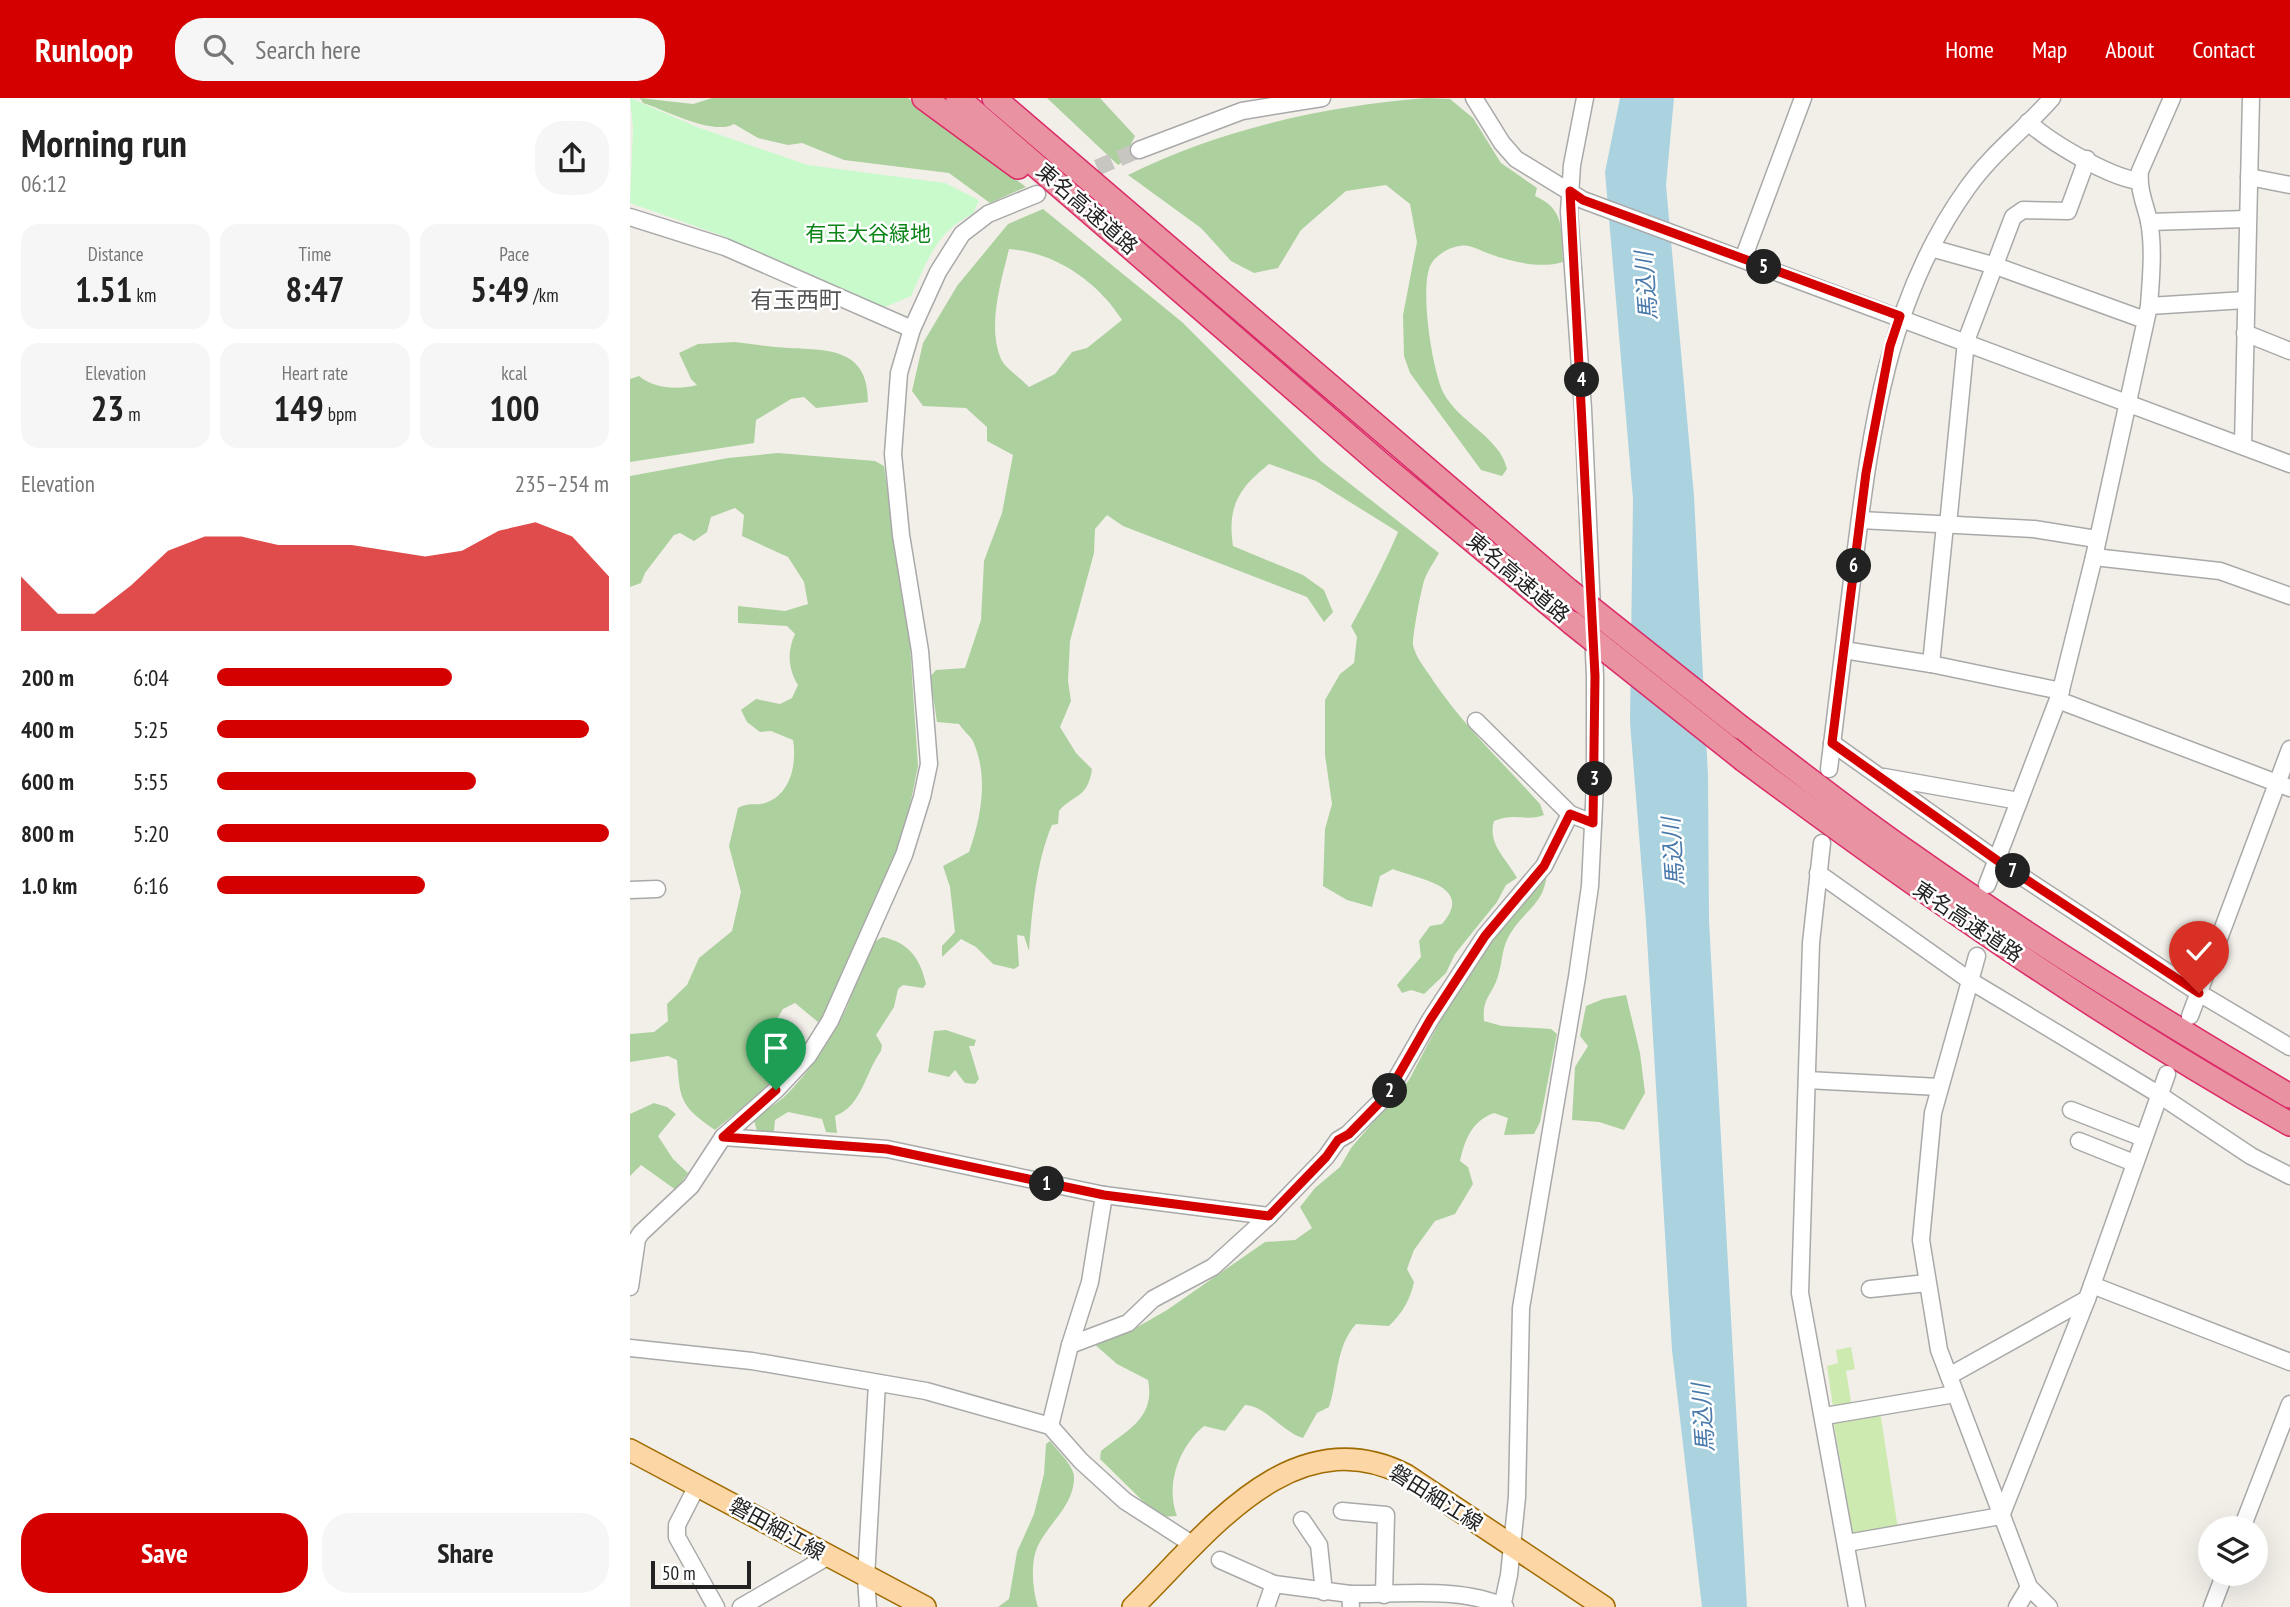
<!DOCTYPE html>
<html lang="en">
<head>
<meta charset="utf-8">
<style>
	body { margin:0; font-family:"PT Sans Narrow","Noto Sans JP",sans-serif; background:#f6f6f6; color:#222; height:100vh; display:flex; flex-direction:column; font-size:26px; white-space:nowrap }
	* { box-sizing:border-box; margin:0 }
	p { font-size:23px; color:#767676 }
	.icon { flex:none; width:38px; height:38px; fill:none; stroke:currentColor; stroke-width:2; stroke-linecap:round; stroke-linejoin:round }
	.map { position:relative; flex:1; overflow:hidden }
	.drawer { display:flex; flex-direction:column; background:#fff; width:630px }
	.drawer>* { flex:none }
	.buttons { position:absolute; left:1568px; top:1418px; display:grid; gap:14px }
	.buttons a { display:grid; place-items:center; width:70px; height:70px; border-radius:50%; background:#fff; box-shadow:0 7px 28px #0002; font-size:35px }
	.scale { position:absolute; left:21px; bottom:18px; width:100px; box-sizing:border-box; padding-left:7px; border:4px solid #222; border-top:0; font-size:19px; line-height:24px; white-space:nowrap; color:#222; -webkit-text-stroke:5px #fff; paint-order:stroke }
	.pin { position:absolute; display:grid; place-items:center; width:60px; height:60px; color:#fff; margin:-72px -30px; border-radius:50% 50% 50% 0; rotate:-45deg; box-shadow:0 0 7px #0007 }
	.pin .icon { rotate:45deg }
	.km { position:absolute; width:35px; height:35px; margin:-18px; border-radius:50%; background:#222; color:#fff; font-size:19px; line-height:35px; text-align:center }
	.round { display:grid; place-items:center; flex:none; width:74px; height:74px; border-radius:28px; background:#f6f6f6 }
	.summary { display:flex; align-items:center; justify-content:space-between; height:119px; padding:0 21px }
	h1 { font-size:38px; font-weight:700; line-height:52px }
	.metrics { display:grid; grid-template-columns:repeat(3,1fr); gap:10px; height:119px; padding:7px 21px }
	.metrics div { display:grid; align-content:center; border-radius:18px; background:#f6f6f6; text-align:center }
	.metrics b { font-size:35px; font-weight:700 }
	.metrics small { font-size:19px; font-weight:400 }
	.metrics p { font-size:19px }
	.chart { height:196px; padding:14px 21px }
	.chart p { display:flex; justify-content:space-between }
	.chart svg { width:100%; height:126px; margin-top:7px; fill:#d40000; opacity:.7 }
	.primary-button { display:flex; gap:14px; margin-top:auto; padding:14px 21px }
	.primary-button a { flex:1; height:80px; border-radius:28px; background:#d40000; color:#fff; font-size:28px; font-weight:700; line-height:80px; text-align:center }
	.primary-button a+a { background:#f6f6f6; color:#222 }
	ul { padding:0 21px; list-style:none; font-size:23px }
	li { display:grid; grid-template-columns:112px 84px 1fr; align-items:center; height:52px }
	li i { height:18px; border-radius:9px; background:#d40000 }
	header { display:flex; align-items:center; gap:42px; box-sizing:border-box; height:98px; padding:0 35px; background:#d40000; color:#fff }
	header strong { font-size:33px }
	nav { display:flex; gap:38px; margin-inline-start:auto; font-size:24px }
	.search { width:490px; height:63px; background:#f6f6f6; display:flex; align-items:center; gap:18px; box-sizing:border-box; padding:0 24px; border-radius:28px; color:#767676; font-size:26px }
	main { display:flex; flex:1; min-height:0 }
	.map>svg:first-child { display:block }
	.grass { fill:#cdebb0 }
	.forest { fill:#add19e; fill-rule:evenodd }
	.park { fill:#c8facc }
	.water { fill:#aad3df }
	.lines { fill:none; stroke-linecap:round; stroke-linejoin:round }
	.minor-tunnel { stroke:#c8c6c1; stroke-width:16; stroke-dasharray:16 8; stroke-linecap:butt }
	.minor-casing { stroke:#a9a9a9; stroke-width:19 }
	.major-casing { stroke:#a06b00; stroke-width:24 }
	.highway-casing { stroke:#dc2a67; stroke-width:26 }
	.minor { stroke:#fff; stroke-width:16 }
	.major { stroke:#fcd6a4; stroke-width:21 }
	.highway { stroke:#e892a2; stroke-width:23 }
	.highway-bridge-casing { stroke:#dc2a67; stroke-width:26; stroke-linecap:butt }
	.highway-bridge { stroke:#e892a2; stroke-width:23 }
	.route-casing { stroke:#fff; stroke-width:14 }
	.route { stroke:#d40000; stroke-width:9 }
	.labels { text-anchor:middle; stroke-width:5; stroke-linejoin:round; paint-order:stroke }
	.street-label { font-size:21px; fill:#222; stroke:#fff }
	.park-label { font-size:21px; fill:#0c8416; stroke:#fff }
	.water-label { font-size:23px; font-style:italic; fill:#4a7aab; stroke:#fff }
	.neighbourhood-label { font-size:23px; fill:#555; stroke:#fff }
</style>
</head>
<body>
<header>
<strong>Runloop</strong>
<div class="search"><svg class="icon" aria-label="search" viewBox="0 0 24 24"><circle cx="10" cy="10" r="6"/><path d="M15 15l6 6"/></svg>Search here</div>
<nav><a>Home</a><a>Map</a><a>About</a><a>Contact</a></nav>
</header>
<main>
<section class="drawer">
<div class="summary"><div><h1>Morning run</h1><p>06:12</p></div><a class="round"><svg class="icon" aria-label="share" viewBox="0 0 24 24"><path d="M12 15V3M7 8l5-5 5 5M5 13v7h14v-7"/></svg></a></div>
<div class="metrics">
<div><p>Distance</p><b>1.51<small> km</small></b></div>
<div><p>Time</p><b>8:47</b></div>
<div><p>Pace</p><b>5:49<small> /km</small></b></div>
</div>
<div class="metrics">
<div><p>Elevation</p><b>23<small> m</small></b></div>
<div><p>Heart rate</p><b>149<small> bpm</small></b></div>
<div><p>kcal</p><b>100</b></div>
</div>
<div class="chart"><p><span>Elevation</span>235–254 m</p>
<svg viewBox="0 0 160 44" preserveAspectRatio="none"><path d="M0 44V25L10 38L20 38L30 28L40 16L50 11L60 11L70 14L80 14L90 14L100 16L110 18L120 16L130 9L140 6L150 11L160 25V44z"/></svg>
</div>
<ul>
<li><b>200 m</b>6:04<i style="width:60%"></i></li>
<li><b>400 m</b>5:25<i style="width:95%"></i></li>
<li><b>600 m</b>5:55<i style="width:66%"></i></li>
<li><b>800 m</b>5:20<i style="width:100%"></i></li>
<li><b>1.0 km</b>6:16<i style="width:53%"></i></li>
</ul>
<div class="primary-button"><a>Save</a><a>Share</a></div>
</section>
<div class="map">
<svg width="1660" height="1509" viewBox="0 0 1660 1509">
	<rect width="100%" height="100%" fill="#f2efe9"/>
	<g class="grass">
		<path d="M1221,1249l4,22 -9,2 6,36h-19l-6,-41 11,-3 -2,-13z"/>
		<path d="M1250,1313l18,118 -41,7 -4,-2 -20,-115z"/>
	</g>
	<g class="forest">
		<path d="M10,0l53,6 19,-6h196l118,89 -36,16 -41,-30 -105,-13 -42,-17 -14,2 -30,-7 -24,-14c-21,12 -68,-14 -91,-21z"/>
		<path d="M417,0h53l35,38 -6,12 2,8 -13,9z"/>
		<path d="M797,0l23,1 23,19 28,45 36,25 -2,8c32,14 25,36 28,66 -22,7 -51,0 -73,-8 -12,-4 -21,-12 -35,-7 -9,2 -21,10 -25,19 -10,25 2,102 13,126 15,30 57,45 64,77l-5,7 -21,-6 -71,-97 -6,-17 -1,-41 14,-73 -7,-38 -24,-19 -40,6 -45,39 -23,38 -24,5 -23,-12 -30,-33 -73,-53c93,-46 196,-69 299,-77z"/>
		<path d="M413,111l139,113 140,140 117,91c-5,9 -12,19 -15,28 -3,9 -12,57 -11,64 3,14 14,25 21,37 31,45 69,81 106,122l4,11c-18,7 -27,-3 -50,6 -7,23 13,38 23,57l-11,7 -9,17 -42,52 -9,19 -22,21 -13,-4 -9,3 -5,-8 24,-28 -2,-16 11,-15 12,-2c34,-39 -26,-45 -49,-55l-13,7 -8,31 -25,-7 -24,-14 2,-57 7,-25 -7,-49v-55l15,-26 14,-11 3,-26 -6,-11c17,-31 33,-61 47,-94l-82,-51 -47,-17c-30,24 -42,42 -36,82l70,29 21,15 9,22 -9,10 -17,-25 -184,-71 -16,-11 -12,14 -1,24 -24,88 -2,40 3,20 -11,26 16,26 16,16c-4,30 -19,25 -33,42l-1,13 -6,1c-16,37 -20,87 -23,126l-5,-15 -7,-1 2,31 -5,3 -21,-5 -17,-17 -15,-8 -19,18v-11l13,-14 -5,-45 -7,-21 26,-14c12,-34 20,-75 4,-111 -3,-5 -10,-11 -14,-17l-22,-2 -7,-45 6,-7 29,-2 16,-48 3,-59 18,-48 11,-58 -26,-14v-14l-21,-19 -43,-2 -11,-15 11,-48 34,-57 51,-62zM379,151c46,3 89,33 113,71l-35,28 -15,4 -17,22 -26,13c-8,-9 -23,-18 -28,-28 -14,-33 0,-77 8,-110z"/>
		<path d="M104,244c18,2 37,5 55,6 42,2 79,1 79,54l-52,6 -12,-11 -13,2 -35,21 -2,23 -124,19v-83l9,-3c16,13 39,14 58,9l-6,-6 -12,-26 19,-9z"/>
		<path d="M148,355l97,8 9,5 26,180 8,120 -13,64 -81,187 -6,5 -23,-19 -12,6 -26,44 25,11c-3,17 -52,53 -67,66 -35,-24 -35,-30 -38,-70l-9,-4 -38,6v-28l24,-2 14,-11 -1,-17 20,-19 12,-27 33,-27 9,-39 -12,-46 9,-38c10,-6 17,-2 27,-5 26,-8 32,-40 28,-63l-22,-9 -11,1 -13,-10 -6,-12 15,-11 24,5 12,-6 6,-13c-10,-16 -11,-34 -3,-51l-8,-8 -49,-3v-17l47,5 23,-7 -4,-22 -16,-25 -46,-21 2,-21 -9,-7 -24,9 -4,15 -13,9 -14,-8 -6,2 -29,38 -4,10 -11,4v-111l98,-18z"/>
		<path d="M917,772c-1,34 -22,39 -37,64 -9,15 -7,27 -12,42 -6,20 -16,21 -14,45l18,5 49,3 6,5 -17,88 -6,12 -30,1 4,-17 -14,-5c-22,8 -29,26 -34,48l8,6 5,17 -18,30 -20,7 -21,29 -7,19 7,13c-4,19 -12,31 -25,44l-33,-2c-21,24 -17,52 -27,83l-12,6 -14,25c-22,-7 -37,-32 -58,-33l-20,26 -21,-5c-25,21 -39,59 -27,90l-18,1 -59,-58 1,-8c24,-20 55,-32 47,-71l-31,-16 -24,-21 41,-14 33,-19 98,-68 30,-2 17,-12 -12,-21 15,-19 25,-21 11,-19 58,-68 39,-74 44,-68z"/>
		<path d="M253,839c26,6 37,21 43,47l-3,4 -20,-3 -5,4 -4,18 -18,28 6,10 -1,6c-16,22 -19,55 -46,65l2,17 -11,-1 -4,-13 -34,-7 -13,8 -1,11h-17l-3,-11c10,-9 21,-15 30,-23 26,-25 47,-58 63,-90 8,-18 17,-64 36,-70z"/>
		<path d="M996,897l14,58 5,40 -21,37 -25,-8 -27,-2 3,-53 13,-21 -8,-10 6,-30 17,-7z"/>
		<path d="M316,932l30,10 -2,6h-5l10,33 -4,5 -10,-1 -10,-13 -6,7 -21,-5 6,-41z"/>
		<path d="M24,1005l13,4 9,7 -18,22 15,23 15,14 -12,17 -35,-25 -11,11v-62z"/>
		<path d="M420,1343c7,9 23,24 24,35 1,30 -27,48 -37,72 -7,16 -4,43 1,59h-40l11,-8 8,-47 17,-38 10,-40 2,-30z"/>
	</g>
	<path class="park" d="M0,0l67,29 111,38 137,18 34,17 -6,14c-35,15 -47,49 -62,82l-26,11 -162,-71 -93,-33 3,-75z"/>
	<path class="water" d="M990,0h54l-8,87 28,311 14,280 1,145 38,686h-45l-30,-257 -26,-428 -16,-200 3,-223 -28,-327z"/>
	<g class="lines">
		<path class="minor-tunnel" d="M445,79l64,-27"/>
		<g class="minor-casing">
			<g id="minor">
				<path d="M844,0l28,45 14,16 67,41 707,264"/>
				<path d="M1398,24c23,21 81,55 111,59"/>
				<path d="M509,52l103,-39 80,-13"/>
				<path d="M1619,79l41,8"/>
				<path d="M0,119l95,30 187,82"/>
				<path d="M1519,124l98,-3"/>
				<path d="M1301,150l65,18 149,54"/>
				<path d="M1113,161l60,-161"/>
				<path d="M1519,208l96,-6"/>
				<path d="M1615,235l45,18"/>
				<path d="M1613,348l8,-348"/>
				<path d="M1230,422l174,9 62,10"/>
				<path d="M1318,427l18,-184 47,-124 10,-7 45,1 19,-52"/>
				<path d="M1464,459l126,14 70,25"/>
				<path d="M1214,552l87,14 130,27"/>
				<path d="M1301,566l14,-139"/>
				<path d="M1428,602l232,88"/>
				<path d="M846,623l94,93"/>
				<path d="M1202,645l166,118 201,132 91,54"/>
				<path d="M1199,671c8,-68 17,-137 25,-205 17,-134 33,-265 114,-377 24,-34 57,-58 84,-89"/>
				<path d="M1254,679l135,24"/>
				<path d="M1192,745l-11,100 -11,350 57,314"/>
				<path d="M1188,775l151,107 189,114 93,62 39,20"/>
				<path d="M1357,787l73,-191 34,-137 55,-251c2,-28 5,-58 0,-85 -4,-17 -11,-32 -9,-50l32,-73"/>
				<path d="M0,792l27,-1"/>
				<path d="M1347,858l-44,157 -12,127 18,110 90,237 20,20"/>
				<path d="M1560,918l100,-267"/>
				<path d="M1177,982l132,7"/>
				<path d="M1441,1012l72,28"/>
				<path d="M93,1039l164,12 217,46 165,21"/>
				<path d="M1449,1043l55,22"/>
				<path d="M1462,1187l198,77"/>
				<path d="M0,1189l7,-48 4,-6 50,-47 32,-49 53,-47 32,-34 22,-35 74,-166 18,-58 7,-33 -9,-113 -19,-116 -8,-81 6,-81 13,-44 26,-57 24,-38 26,-20 49,-20"/>
				<path d="M1240,1191l57,-6"/>
				<path d="M440,1247l20,-63 14,-87"/>
				<path d="M0,1250l122,13 174,30 124,35 31,35 44,40 70,45"/>
				<path d="M1319,1278l138,-77"/>
				<path d="M1195,1318l130,-22"/>
				<path d="M420,1328l20,-81 58,-22 25,-24 60,-32 56,-51 57,-59 12,-17 10,-6 39,-39 43,-75 55,-84 59,-70 26,-52 23,9"/>
				<path d="M67,1388l-20,39v12l39,70"/>
				<path d="M712,1413l44,4 -2,80"/>
				<path d="M672,1422l17,25 5,47"/>
				<path d="M1612,1430l48,-124"/>
				<path d="M1217,1445l154,-27 86,-217 80,-225"/>
				<path d="M590,1462l54,24 76,10 1,13"/>
				<path d="M720,1496c48,1 110,-8 155,13"/>
				<path d="M111,1509l86,-50"/>
				<path d="M238,1509l-2,-29 11,-195"/>
				<path d="M636,1509l8,-23"/>
				<path d="M872,1509l7,-32 8,-78 4,-189 56,-331 13,-91 5,-102v-108l-12,-267 -14,-197 3,-47 13,-67"/>
				<path d="M1387,1509l12,-20"/>
				<path d="M1582,1509l13,-34"/>
			</g>
		</g>
		<g class="major-casing">
			<g id="major">
				<path d="M0,1352l295,157"/>
				<path d="M503,1509c72,-70 158,-191 273,-132l198,132"/>
			</g>
		</g>
		<g class="highway-casing">
			<g id="highway">
				<path d="M294,0l94,69"/>
				<path d="M328,0l425,368 189,157"/>
				<path d="M364,0l574,492"/>
				<path d="M1110,629c57,43 112,87 170,127 123,87 251,166 380,242"/>
				<path d="M1114,662c176,131 355,256 546,364"/>
			</g>
		</g>
		<use href="#minor" class="minor"/>
		<use href="#major" class="major"/>
		<use href="#highway" class="highway"/>
		<g class="highway-bridge-casing">
			<g id="highway-bridge">
				<path d="M938,492l172,137"/>
				<path d="M942,525l172,137"/>
			</g>
		</g>
		<use href="#highway-bridge" class="highway-bridge"/>
	</g>
	<g class="lines">
		<g class="route-casing">
			<path id="route" d="M146,992l-53,47 164,12 217,46 165,21 57,-59 12,-17 11,-6 38,-39 43,-75 55,-84 59,-70 26,-52 23,9 2,-147 -25,-485 13,9 317,116 -10,30 -24,127 -34,270 166,118 201,132"/>
		</g>
		<use href="#route" class="route"/>
	</g>
	<g class="labels">
		<g class="street-label">
			<text transform="translate(457 111) rotate(41)" y="7">東名高速道路</text>
			<text transform="translate(888 480) rotate(40)" y="7">東名高速道路</text>
			<text transform="translate(1338 824) rotate(34)" y="7">東名高速道路</text>
			<text transform="translate(806 1400) rotate(32)" y="7">磐田細江線</text>
			<text transform="translate(147 1431) rotate(29)" y="7">磐田細江線</text>
		</g>
		<g class="park-label">
			<text x="238" y="143">有玉大谷緑地</text>
		</g>
		<g class="water-label">
			<text transform="translate(1016 188) rotate(-94)" y="8">馬込川</text>
			<text transform="translate(1043 754) rotate(-94)" y="8">馬込川</text>
			<text transform="translate(1073 1320) rotate(-94)" y="8">馬込川</text>
		</g>
		<g class="neighbourhood-label">
			<text x="166" y="210">有玉西町</text>
		</g>
	</g>
</svg>
<div class="buttons">
<a><svg class="icon" aria-label="layers" viewBox="0 0 24 24"><path d="M12 4l9 5-9 5-9-5zM3 14l9 5 9-5"/></svg></a>
</div>
<div class="scale">50 m</div>
<div class="pin" style="left:146px;top:992px;background:#1e9e55"><svg class="icon" aria-label="arrive" viewBox="0 0 24 24"><path d="M6 21V4h12l-3 4 3 4H6"/></svg></div>
<div class="pin" style="left:1569px;top:895px;background:#d93025"><svg class="icon" aria-label="check" viewBox="0 0 24 24"><path d="M5 12l5 5 9-10"/></svg></div>
<b class="km" style="left:417px;top:1086px">1</b>
<b class="km" style="left:760px;top:993px">2</b>
<b class="km" style="left:965px;top:681px">3</b>
<b class="km" style="left:952px;top:282px">4</b>
<b class="km" style="left:1134px;top:169px">5</b>
<b class="km" style="left:1224px;top:468px">6</b>
<b class="km" style="left:1383px;top:773px">7</b>
</div>
</main>
</body>
</html>
